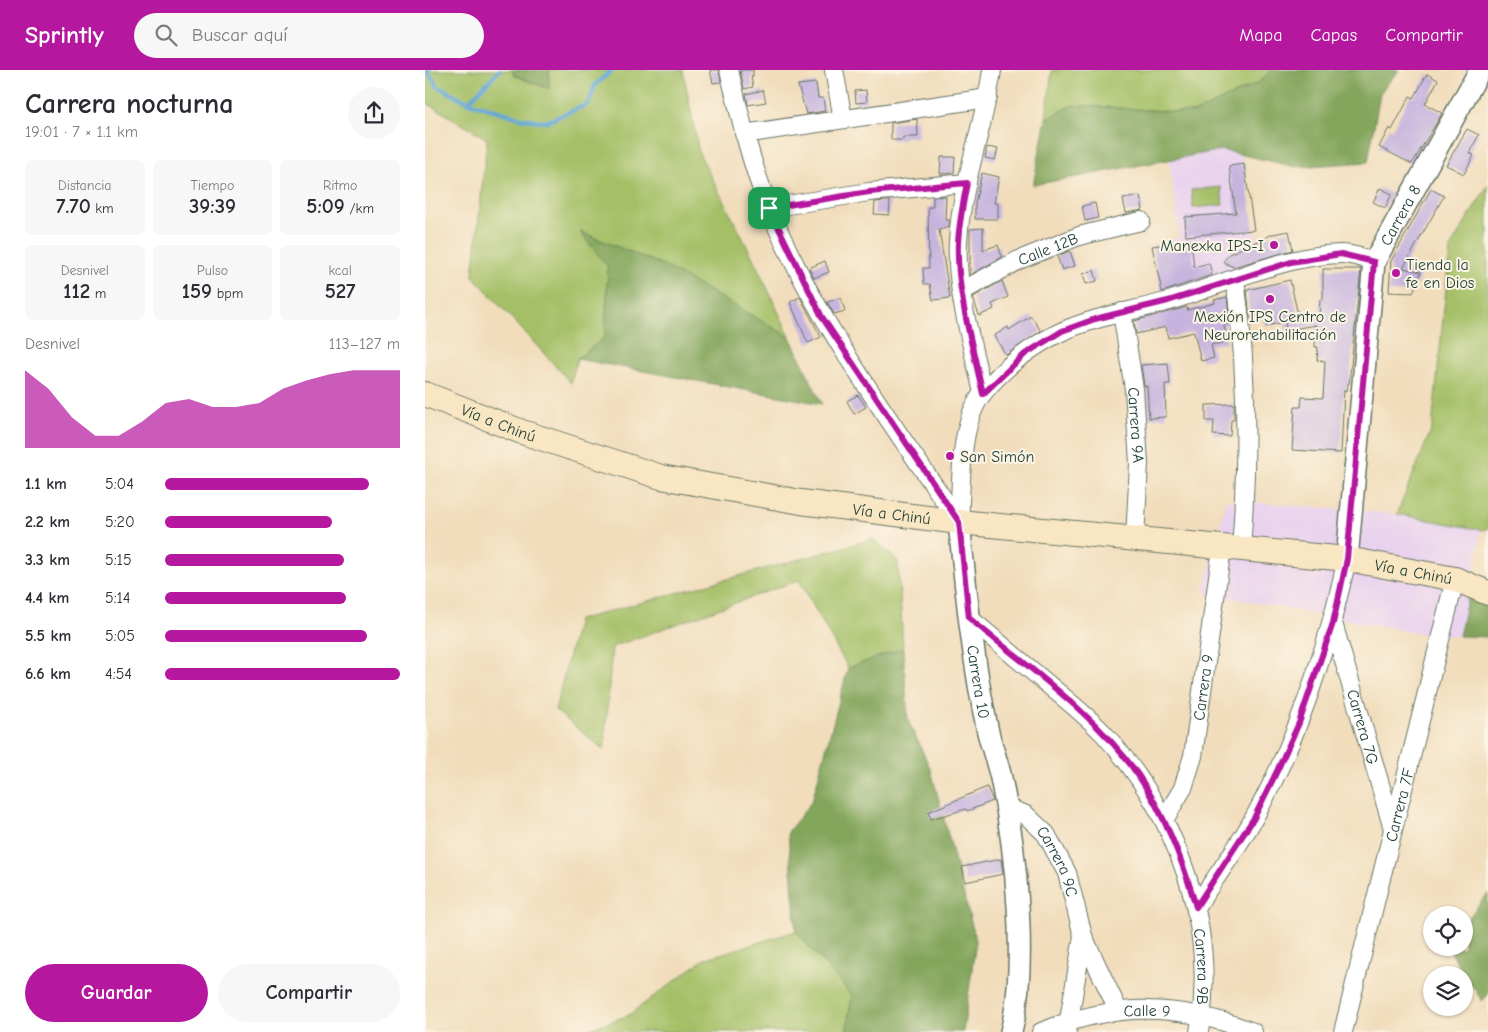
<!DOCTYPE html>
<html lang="es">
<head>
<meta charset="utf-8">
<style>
	body { margin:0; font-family:"Comic Neue",sans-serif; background:#f7f7f7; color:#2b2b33; height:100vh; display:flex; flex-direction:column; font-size:19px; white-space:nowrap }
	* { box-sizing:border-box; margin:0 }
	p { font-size:16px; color:#7c7c81 }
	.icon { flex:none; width:28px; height:28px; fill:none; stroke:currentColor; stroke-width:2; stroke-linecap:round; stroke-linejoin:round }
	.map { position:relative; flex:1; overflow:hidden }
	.sheet { display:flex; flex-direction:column; background:#fff; width:425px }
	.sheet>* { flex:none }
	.buttons { position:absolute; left:998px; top:836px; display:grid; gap:10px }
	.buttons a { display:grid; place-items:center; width:50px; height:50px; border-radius:50%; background:#fff; box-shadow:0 1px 4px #0004; font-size:25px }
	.pin { position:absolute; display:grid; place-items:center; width:42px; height:42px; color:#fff; margin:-21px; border-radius:10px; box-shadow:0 2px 8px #0006 }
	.round { display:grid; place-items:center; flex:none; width:52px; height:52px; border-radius:26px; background:#f7f7f7 }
	.head { display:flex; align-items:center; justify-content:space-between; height:85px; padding:0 25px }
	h1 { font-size:28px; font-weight:800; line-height:38px }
	.figures { display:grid; grid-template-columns:repeat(3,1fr); gap:8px; height:85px; padding:5px 25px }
	.figures div { display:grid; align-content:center; border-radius:8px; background:#f7f7f7; text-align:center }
	.figures b { font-size:21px; font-weight:800 }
	.figures small { font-size:14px; font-weight:400 }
	.figures p { font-size:14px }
	.chart { height:140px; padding:10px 25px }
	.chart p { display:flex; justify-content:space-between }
	.chart svg { width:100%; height:90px; margin-top:5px; fill:#b5179e; opacity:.7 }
	.action { display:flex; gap:10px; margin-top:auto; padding:10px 25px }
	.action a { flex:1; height:58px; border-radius:30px; background:#b5179e; color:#fff; font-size:20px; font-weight:800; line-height:58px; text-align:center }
	.action a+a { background:#f7f7f7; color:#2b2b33 }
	ul { padding:0 25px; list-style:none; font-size:16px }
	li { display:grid; grid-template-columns:80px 60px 1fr; align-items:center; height:38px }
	li i { height:12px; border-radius:6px; background:#b5179e }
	header { display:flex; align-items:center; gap:30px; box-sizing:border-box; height:70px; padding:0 25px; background:#b5179e; color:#fff }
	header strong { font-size:24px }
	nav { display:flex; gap:28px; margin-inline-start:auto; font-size:18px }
	.search { width:350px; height:45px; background:#f7f7f7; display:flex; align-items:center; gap:12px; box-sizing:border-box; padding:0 18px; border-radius:28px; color:#7c7c81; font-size:19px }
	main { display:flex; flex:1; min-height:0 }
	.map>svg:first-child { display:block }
	.built { fill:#e9d2ee }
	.green { fill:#a4bf66; stroke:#627e4d }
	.forest { fill:#83a65b; stroke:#517248 }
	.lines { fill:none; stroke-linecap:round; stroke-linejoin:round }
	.stream { stroke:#5ea6d5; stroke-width:4.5 }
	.building { fill:#c6b4de }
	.minor-casing { stroke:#687564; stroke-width:20 }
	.tertiary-casing { stroke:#687564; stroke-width:24 }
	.secondary-casing { stroke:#687564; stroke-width:26 }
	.minor { stroke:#fff; stroke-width:18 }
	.tertiary { stroke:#fff; stroke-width:21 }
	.secondary { stroke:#f9e7c3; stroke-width:24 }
	.route-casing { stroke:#fff; stroke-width:10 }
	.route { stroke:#b5179e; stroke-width:6 }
	.poi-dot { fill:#b5179e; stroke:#fcf5e5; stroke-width:2 }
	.labels { text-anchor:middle; stroke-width:4; stroke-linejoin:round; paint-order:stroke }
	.street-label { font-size:16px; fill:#1f3d34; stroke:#fcf5e5 }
	.poi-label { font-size:16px; fill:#1f3d34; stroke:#fcf5e5; text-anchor:start }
</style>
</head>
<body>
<header>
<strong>Sprintly</strong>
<div class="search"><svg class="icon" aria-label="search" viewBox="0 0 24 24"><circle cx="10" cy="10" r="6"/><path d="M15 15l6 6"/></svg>Buscar aquí</div>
<nav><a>Mapa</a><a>Capas</a><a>Compartir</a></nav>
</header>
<main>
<section class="sheet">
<div class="head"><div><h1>Carrera nocturna</h1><p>19:01 · 7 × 1.1 km</p></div><a class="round"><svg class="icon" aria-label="share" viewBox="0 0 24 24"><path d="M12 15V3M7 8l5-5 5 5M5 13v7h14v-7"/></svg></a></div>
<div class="figures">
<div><p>Distancia</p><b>7.70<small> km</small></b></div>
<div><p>Tiempo</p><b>39:39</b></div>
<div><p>Ritmo</p><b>5:09<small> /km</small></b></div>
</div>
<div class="figures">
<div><p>Desnivel</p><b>112<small> m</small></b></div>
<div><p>Pulso</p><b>159<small> bpm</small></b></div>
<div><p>kcal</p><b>527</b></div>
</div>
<div class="chart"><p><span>Desnivel</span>113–127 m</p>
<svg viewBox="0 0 160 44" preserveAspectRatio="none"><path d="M0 44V6L10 15L20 29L30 38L40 38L50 31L60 22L70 20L80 24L90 24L100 22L110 15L120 11L130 8L140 6L150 6L160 6V44z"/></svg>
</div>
<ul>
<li><b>1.1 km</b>5:04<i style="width:87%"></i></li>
<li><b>2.2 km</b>5:20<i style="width:71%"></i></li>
<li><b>3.3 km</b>5:15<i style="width:76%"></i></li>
<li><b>4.4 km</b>5:14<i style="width:77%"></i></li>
<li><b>5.5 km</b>5:05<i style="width:86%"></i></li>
<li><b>6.6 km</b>4:54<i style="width:100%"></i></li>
</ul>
<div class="action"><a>Guardar</a><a>Compartir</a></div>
</section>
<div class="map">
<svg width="1063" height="962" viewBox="0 0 1063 962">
	<rect width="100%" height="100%" fill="#fcf5e5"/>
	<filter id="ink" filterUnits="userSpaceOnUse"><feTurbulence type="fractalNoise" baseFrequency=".02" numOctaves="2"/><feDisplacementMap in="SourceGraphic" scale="10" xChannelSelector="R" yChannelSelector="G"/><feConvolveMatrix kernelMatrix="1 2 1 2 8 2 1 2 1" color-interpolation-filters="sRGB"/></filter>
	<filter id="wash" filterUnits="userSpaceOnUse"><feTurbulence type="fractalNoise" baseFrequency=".0096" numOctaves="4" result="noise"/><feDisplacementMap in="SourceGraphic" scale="20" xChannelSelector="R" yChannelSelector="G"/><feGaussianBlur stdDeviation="1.12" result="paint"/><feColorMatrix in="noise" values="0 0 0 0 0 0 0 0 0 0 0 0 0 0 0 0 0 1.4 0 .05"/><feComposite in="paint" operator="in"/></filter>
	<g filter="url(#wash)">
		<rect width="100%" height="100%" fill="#f1ddbc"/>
		<g class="built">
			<path d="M797,80l20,5 17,106 -93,34 -4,-1 -10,-48 28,-9 -11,-77z"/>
			<path d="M801,430l171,14 85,16 -23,106 -33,-1 -222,-42z"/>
		</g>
		<g class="green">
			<path d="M0,0h88l1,5 29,12 6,-1v-16h134l16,83 55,107 36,77 -127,-72 -82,-33 27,35 -3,70 -28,22 -6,24 -98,-107 14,-137 -62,-37z"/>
			<path d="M627,0h220l-14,13 -64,30 -121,-8 -27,14z"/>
			<path d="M1063,115v344l-6,1 -85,-16 35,-86 18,-180z"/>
			<path d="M796,117l2,18 -30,3 -2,-18z"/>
			<path d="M448,469l25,22 5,87 -55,20 -49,-88 -187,67 -8,103 -49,-40 23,-90z"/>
			<path d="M371,861l56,65 -6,36h-265l48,-17 75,-56z"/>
		</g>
		<g class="forest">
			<path d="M88,0h36v19l-35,-14z"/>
			<path d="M847,0h127l-19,23 -12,69 -72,5 -74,-17 -189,35 13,-66 27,-14 121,8 64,-30z"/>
			<path d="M155,162l83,33 127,72 32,67 -245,-45 28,-22 3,-70z"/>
			<path d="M1044,521l19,8v38l-29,-1z"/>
			<path d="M478,578l5,72 23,50 45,171 -13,91h-117l6,-36 -56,-65 -8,-99 24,-31 36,-133z"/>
			<path d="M1063,823v102l-6,6 -34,-53h16v-24z"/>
		</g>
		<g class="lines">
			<g class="stream">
				<path d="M2,0l10,16 31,16 53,16 25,4 42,-18 7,-19 17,-15"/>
				<path d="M43,32l32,-32"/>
			</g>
		</g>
		<g id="blocks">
			<g class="building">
				<path d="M285,0h9l2,12 -8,1z"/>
				<path d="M315,0h13v6l-2,1 2,10 -9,2z"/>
				<path d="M1002,4l11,6 -13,24 17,9 -30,51 -33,-17 10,-19 3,2 18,-34 4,2z"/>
				<path d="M391,13l2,15h5l2,13 -19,3 -8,-29z"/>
				<path d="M338,20l3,12 -18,3 -2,-11z"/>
				<path d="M441,20l1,12 -11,1 -1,-12z"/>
				<path d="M492,49l1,18h-15v3h-12v-17z"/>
				<path d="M1042,59l12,6 -10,18 5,2 -10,19 -18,-9z"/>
				<path d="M562,77l11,2 -3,11 -10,-2z"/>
				<path d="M516,87h14l-1,16 -14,1z"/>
				<path d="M819,94l10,66 -68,6 -1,-19 51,-4 -7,-47z"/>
				<path d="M557,103l17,4 -5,26h4v16h-23v-16z"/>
				<path d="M955,118l12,6 -7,14 -12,-6z"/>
				<path d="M1006,119l13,7 -41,72 18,4 -8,21 -24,-1 2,-31z"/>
				<path d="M521,126l-1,24h4v7l-10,3 11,68 -17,2 -3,-16h-6l-1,-16h6l-1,-61h5v-10z"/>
				<path d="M715,126l3,14 -17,3 -3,-14z"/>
				<path d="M461,131h4l-1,14 -15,-1 1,-12z"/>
				<path d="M670,133l3,15 -13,3 -3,-15z"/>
				<path d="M558,158v22l15,-5 4,12 -32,18v-46z"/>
				<path d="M864,161l4,19 -60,17 -10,-5 6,-8 44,-20z"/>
				<path d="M766,171l3,26 15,-4 3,12 -50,17 -10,-46z"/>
				<path d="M645,181l5,15 -13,4 -5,-14z"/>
				<path d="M400,191l4,11 -15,6 -5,-10z"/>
				<path d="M898,199h38l-12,115h-2l-1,7 -2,-1 -3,63 -49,-3 3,-43h6l1,-10 21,1 2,-37 -8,-1 1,-13h-3l1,-22 -30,5 -1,-8 -19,4 -2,-11 -14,3 -3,-28 43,-10 8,35 21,1 1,-17 3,1z"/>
				<path d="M669,200l3,11 -11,3 -3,-10z"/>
				<path d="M577,211l6,16 -16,7 2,5 -15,7 -6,-19z"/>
				<path d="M375,227l21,40 -13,6 -18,-41z"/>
				<path d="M802,227l3,27 -6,1 3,17 -16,3 3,13 -13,3 -7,-29 -26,6 -2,-11 -30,7 -2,-13 53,-14v3l28,-7 -1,-3z"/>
				<path d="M416,228l4,13 -11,3 -7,-12z"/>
				<path d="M606,246l10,15 -35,24 -12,-19 14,-9 1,3z"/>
				<path d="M743,293l2,21h-5l1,33 -17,1 -2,-32h-3l-3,-21z"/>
				<path d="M433,325l8,12 -12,7 -7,-13z"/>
				<path d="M809,334v16h-3l-1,16 -17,-1 1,-14h-8v-16z"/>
				<path d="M562,717l6,14 -26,10 -1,-2 -35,10 -3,-7z"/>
				<path d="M576,789l2,15 -38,8 -3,-15z"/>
			</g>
		</g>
	</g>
	<g filter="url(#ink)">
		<use href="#blocks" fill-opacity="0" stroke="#687564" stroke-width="1"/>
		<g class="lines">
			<g class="minor-casing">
				<g id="minor">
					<path d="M304,0c11,46 22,94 40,138 45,111 123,215 190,314"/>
					<path d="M409,0l9,49"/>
					<path d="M319,64l244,-36"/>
					<path d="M344,138l100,-16 98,-9"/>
					<path d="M810,209c13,91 13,179 6,270"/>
					<path id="s1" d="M537,221l57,-31 60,-24 62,-15"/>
					<path id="s2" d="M697,242l12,77 5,74 -4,76"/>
					<path d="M558,323c-10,-45 -28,-105 -25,-151 3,-58 26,-114 34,-172"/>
					<path d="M534,452c3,-38 -1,-98 24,-129 20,-25 51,-49 80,-62 34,-15 71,-20 106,-30 54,-16 115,-46 172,-47 11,0 22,4 33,8"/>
					<path id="s3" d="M544,548c27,23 54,45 81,68 18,15 38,31 54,48 72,79 114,191 95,298"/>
					<path id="s4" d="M908,553l60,206"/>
					<path id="s5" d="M581,737l20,8 20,19 21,39 16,63 35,74"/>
					<path id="s6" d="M739,750l19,-32 10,-32 29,-208"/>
					<path d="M771,837c19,-29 41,-58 58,-89 45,-81 73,-169 93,-259"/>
					<path id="s7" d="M616,962c73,-30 138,-29 212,0"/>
					<path d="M642,962l16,-96"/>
					<path id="s8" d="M918,962l112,-453"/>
				</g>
			</g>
			<g class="tertiary-casing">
				<g id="tertiary">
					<path id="s9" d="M534,452c7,70 14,141 29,210 4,17 11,34 14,51 14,69 26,181 9,249"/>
					<path id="s10" d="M922,489l27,-297 106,-192"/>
				</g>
			</g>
			<g class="secondary-casing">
				<g id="secondary">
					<path id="s11" d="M0,324l97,38 139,45 140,25 158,20 388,37 108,20 33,14"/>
				</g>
			</g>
			<use href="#minor" class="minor"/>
			<use href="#tertiary" class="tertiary"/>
			<use href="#secondary" class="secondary"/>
		</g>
	</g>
	<g class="lines" filter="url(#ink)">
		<g class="route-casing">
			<path id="route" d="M542,113c-4,20 -8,40 -9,60 -2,46 15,105 25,151l42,-40 37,-23 33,-12 73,-18 123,-39 50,-8 33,8 -27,297 -14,64 -34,100 -22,48 -23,47 -58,89c-13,-46 -31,-92 -58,-132 -42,-61 -112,-109 -169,-157l-10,-96 -137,-205 -53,-109 100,-16z"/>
		</g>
		<use href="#route" class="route"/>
	</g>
	<g class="poi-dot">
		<circle cx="849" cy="175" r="5"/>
		<circle cx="971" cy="203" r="5"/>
		<circle cx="845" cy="229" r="5"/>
		<circle cx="525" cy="386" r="5"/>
	</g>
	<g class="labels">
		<g class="street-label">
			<text dy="6" stroke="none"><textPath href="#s10" startOffset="352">Carrera 8</textPath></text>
			<text dy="6" stroke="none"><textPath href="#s1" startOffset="96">Calle 12B</textPath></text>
			<text dy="6" stroke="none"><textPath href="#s11" startOffset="79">Vía a Chinú</textPath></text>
			<text dy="6" stroke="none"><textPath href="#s2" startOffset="114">Carrera 9A</textPath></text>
			<text dy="6" stroke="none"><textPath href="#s11" startOffset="484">Vía a Chinú</textPath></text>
			<text dy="6" stroke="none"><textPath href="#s11" startOffset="1009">Vía a Chinú</textPath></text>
			<text dy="6" stroke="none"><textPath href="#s9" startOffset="161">Carrera 10</textPath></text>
			<text dy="6" stroke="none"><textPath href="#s6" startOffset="140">Carrera 9</textPath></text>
			<text dy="6" stroke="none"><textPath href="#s4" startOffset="108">Carrera 7G</textPath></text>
			<text dy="6" stroke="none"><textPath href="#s8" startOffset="234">Carrera 7F</textPath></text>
			<text dy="6" stroke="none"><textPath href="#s5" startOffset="79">Carrera 9C</textPath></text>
			<text dy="6" stroke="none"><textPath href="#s3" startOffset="436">Carrera 9B</textPath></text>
			<text dy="6" stroke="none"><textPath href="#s7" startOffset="109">Calle 9</textPath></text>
		</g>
		<g class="poi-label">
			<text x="839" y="181" text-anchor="end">Manexka IPS-I</text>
			<text x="981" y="200">Tienda la<tspan x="981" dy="18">fe en Dios</tspan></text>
			<text x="845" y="252" text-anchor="middle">Mexión IPS Centro de<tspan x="845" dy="18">Neurorehabilitación</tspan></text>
			<text x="535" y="392">San Simón</text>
		</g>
	</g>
</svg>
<div class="buttons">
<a><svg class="icon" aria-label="locate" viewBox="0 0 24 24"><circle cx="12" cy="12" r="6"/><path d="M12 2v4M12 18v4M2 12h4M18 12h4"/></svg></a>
<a><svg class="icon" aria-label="layers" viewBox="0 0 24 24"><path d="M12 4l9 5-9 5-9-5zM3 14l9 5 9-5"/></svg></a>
</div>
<div class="pin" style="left:344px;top:138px;background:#1e9e55"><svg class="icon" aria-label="arrive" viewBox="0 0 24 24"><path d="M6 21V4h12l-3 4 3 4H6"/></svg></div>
</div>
</main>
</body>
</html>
